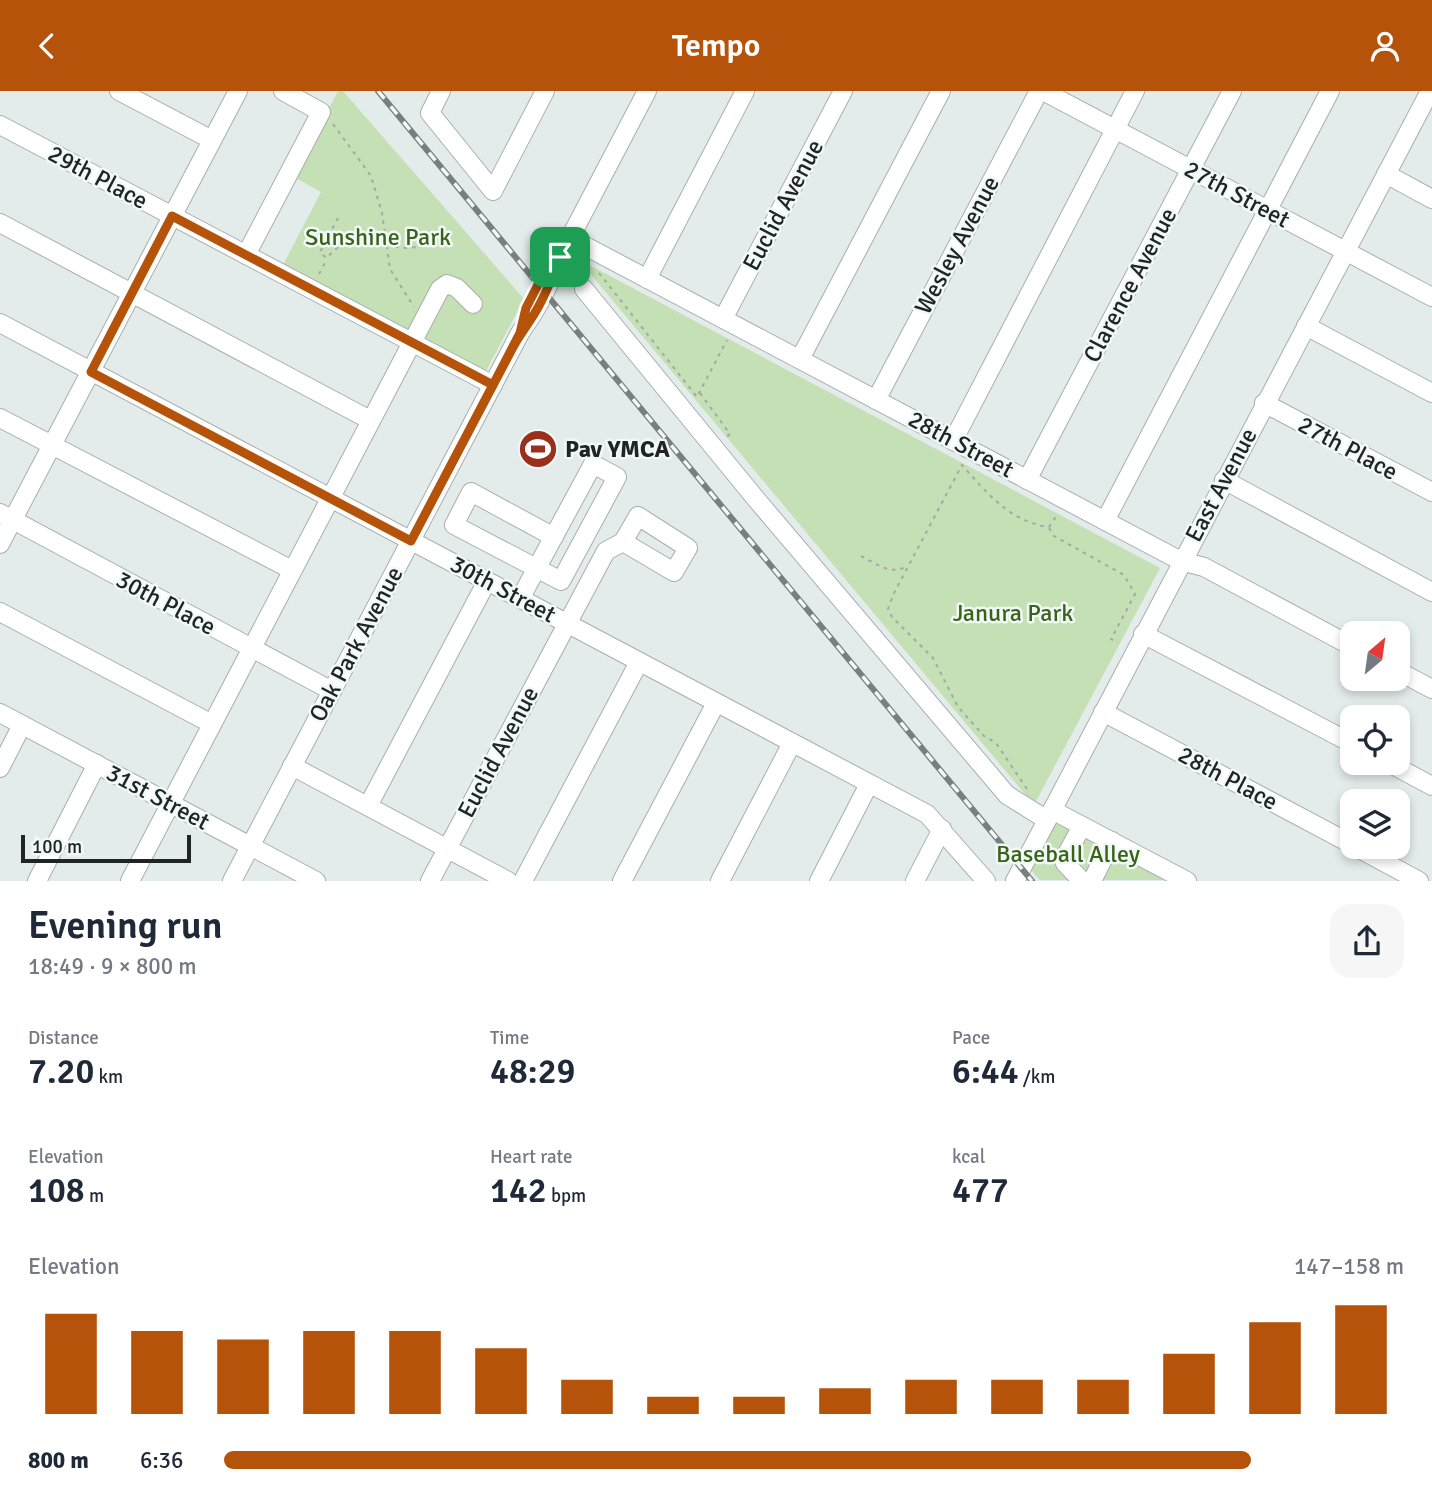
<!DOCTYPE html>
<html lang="en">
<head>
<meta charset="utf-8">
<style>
	body { margin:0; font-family:Signika,sans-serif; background:#f6f6f7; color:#1f2937; height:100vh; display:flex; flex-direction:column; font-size:26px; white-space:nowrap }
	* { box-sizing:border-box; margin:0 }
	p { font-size:23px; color:#747a83 }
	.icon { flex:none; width:38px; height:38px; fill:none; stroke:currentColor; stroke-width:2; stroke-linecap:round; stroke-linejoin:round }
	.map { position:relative; height:790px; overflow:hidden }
	.drawer { display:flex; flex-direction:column; background:#fff; flex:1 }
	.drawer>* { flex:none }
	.needle { width:46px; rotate:29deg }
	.tools { position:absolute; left:1340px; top:530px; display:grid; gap:14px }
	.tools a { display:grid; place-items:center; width:70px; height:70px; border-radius:14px; background:#fff; box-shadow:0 4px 10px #0003; font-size:35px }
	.scale { position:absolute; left:21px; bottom:18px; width:170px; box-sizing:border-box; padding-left:7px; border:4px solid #212424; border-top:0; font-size:19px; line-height:24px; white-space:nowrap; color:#212424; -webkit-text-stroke:5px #f1f8f8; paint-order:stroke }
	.pin { position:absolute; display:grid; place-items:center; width:60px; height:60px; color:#fff; margin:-30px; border-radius:14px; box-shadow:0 4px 10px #0006 }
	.round { display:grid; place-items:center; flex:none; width:74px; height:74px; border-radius:21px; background:#f6f6f7 }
	.overview { display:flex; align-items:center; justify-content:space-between; height:119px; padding:0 28px }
	h1 { font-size:38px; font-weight:600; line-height:52px }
	.metrics { display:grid; grid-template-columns:repeat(3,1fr); gap:10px; height:119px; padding:7px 28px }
	.metrics div { display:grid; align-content:center }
	.metrics b { font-size:35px; font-weight:600 }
	.metrics small { font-size:19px; font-weight:400 }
	.metrics p { font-size:19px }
	.chart { height:196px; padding:14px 28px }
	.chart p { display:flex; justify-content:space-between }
	.chart svg { width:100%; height:126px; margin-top:7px; stroke:#b45309; stroke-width:6 }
	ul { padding:0 28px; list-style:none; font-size:23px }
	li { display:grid; grid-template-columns:112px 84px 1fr; align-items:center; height:52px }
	li i { height:18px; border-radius:9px; background:#b45309 }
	header { display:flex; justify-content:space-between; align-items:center; height:91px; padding:0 28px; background:#b45309; color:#fff; font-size:32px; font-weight:600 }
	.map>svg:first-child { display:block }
	.green { fill:#c4e0b4 }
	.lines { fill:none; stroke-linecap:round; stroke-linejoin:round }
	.minor-casing { stroke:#a8aeae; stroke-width:20 }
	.path { stroke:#a2a8a8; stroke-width:2; stroke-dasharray:3.5 5; stroke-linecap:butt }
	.minor { stroke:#fff; stroke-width:18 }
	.rail-casing { stroke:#797e7e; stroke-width:6 }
	.rail { stroke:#f1f8f8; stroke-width:3.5; stroke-dasharray:10; stroke-linecap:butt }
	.route-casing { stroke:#fff; stroke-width:14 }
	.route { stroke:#b45309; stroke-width:9 }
	.labels { text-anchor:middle; stroke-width:5; stroke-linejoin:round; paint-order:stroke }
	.street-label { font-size:24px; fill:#212424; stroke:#f1f8f8 }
	.park-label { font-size:24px; fill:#396317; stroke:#f1f8f8 }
	.poi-label { font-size:24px; font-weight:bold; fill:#212424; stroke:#f1f8f8; text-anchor:start }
</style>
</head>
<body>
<header><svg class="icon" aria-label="back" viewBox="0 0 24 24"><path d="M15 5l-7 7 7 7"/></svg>Tempo<svg class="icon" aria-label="person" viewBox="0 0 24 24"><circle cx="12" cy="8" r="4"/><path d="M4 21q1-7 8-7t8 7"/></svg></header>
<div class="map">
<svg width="1432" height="790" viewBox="0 0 1432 790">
	<rect width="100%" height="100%" fill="#e4ebeb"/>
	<g class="green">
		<path d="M338,0h5l181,208 -38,72 -203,-106 38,-73 -27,-15z"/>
		<path d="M578,168l582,309 -126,237z"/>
		<path d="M1056,725l124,64h-140l-11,-12z"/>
	</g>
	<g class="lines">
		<g class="minor-casing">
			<g id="minor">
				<path d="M119,0l93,49"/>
				<path d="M441,0l-11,22 63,78 52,-100"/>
				<path d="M1043,0l389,206"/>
				<path d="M0,34l493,260"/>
				<path d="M1386,83l46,25"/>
				<path d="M0,132l370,197"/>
				<path d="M570,147l611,323 23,6 149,80"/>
				<path d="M246,164l75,-143 -38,-21"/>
				<path d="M647,188l98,-188"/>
				<path d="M584,198l172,210 251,296 40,25"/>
				<path d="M723,228l120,-228"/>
				<path d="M0,232l927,491 59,67"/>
				<path d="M1306,235l126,67"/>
				<path d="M800,268l141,-268"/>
				<path d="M876,309l163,-309"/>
				<path d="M1264,312l168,89"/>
				<path d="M0,327l292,152"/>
				<path d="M953,350l182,-350"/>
				<path d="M1027,389l205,-389"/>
				<path d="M1224,389l208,112"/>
				<path d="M0,422l332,178"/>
				<path d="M1105,430l225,-430"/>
				<path d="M0,453l238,-453"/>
				<path d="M520,508c24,-45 49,-90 73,-135l24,13 -56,104 -107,-56 17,-33 83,45"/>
				<path d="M0,521l212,112"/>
				<path d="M1143,543l210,110"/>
				<path d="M1398,580l34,18"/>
				<path d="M1103,621l250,133"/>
				<path d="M0,622l316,168"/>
				<path d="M1389,672l43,23"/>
				<path d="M292,675l216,115"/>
				<path d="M0,677l22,-43"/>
				<path d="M368,715l119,-225"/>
				<path d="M1052,719l135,71"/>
				<path d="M1082,735l-18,33 1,4 17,18"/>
				<path d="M1356,756l63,34"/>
				<path d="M37,790l60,-117"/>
				<path d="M130,790l310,-592 7,-5 10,4 16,16"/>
				<path d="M232,790l288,-548c18,-24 30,-48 40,-76l87,-166"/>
				<path d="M430,790l176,-330 17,-9 15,-26 50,32 -14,24 -51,-30"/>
				<path d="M523,790l116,-219"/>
				<path d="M622,790l94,-178"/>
				<path d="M720,790l72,-138"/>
				<path d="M819,790l50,-97"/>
				<path d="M915,790l27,-52"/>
				<path d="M1015,790l415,-790"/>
				<path d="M1092,790l20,-40"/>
			</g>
		</g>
		<g class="path">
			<path d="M333,33l38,52 11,37 8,56 24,38"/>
			<path d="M338,127l-18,34 6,6 23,-21 26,-1 10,8 17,4 20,-1"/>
			<path d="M599,182l98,124 30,-57"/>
			<path d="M319,183l8,-15"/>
			<path d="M700,302l30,41 -5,4"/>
			<path d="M1049,437l5,8 70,39 11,19 -24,45 7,4"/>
			<path d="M861,465c16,8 30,20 46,10"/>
			<path d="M1027,698l-31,-46 -12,-7 -26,-29 -25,-49 -41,-41 -4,-8 6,-16 68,-128c24,27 48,57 87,62l8,-12"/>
		</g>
		<use href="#minor" class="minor"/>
		<g class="rail-casing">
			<path id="rail" d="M378,0l654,790"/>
		</g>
		<use href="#rail" class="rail"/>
	</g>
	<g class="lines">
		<g class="route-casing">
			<path id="route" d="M560,166c-7,19 -14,37 -24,54 -7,12 -16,23 -23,36 -34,64 -68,129 -102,194l-320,-169 81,-156 321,169 27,-52 6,-25 16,-31 18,-20"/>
		</g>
		<use href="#route" class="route"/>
	</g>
	<defs>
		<g id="stadium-disc" transform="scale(2.0125)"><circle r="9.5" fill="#992f1d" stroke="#f1f8f8"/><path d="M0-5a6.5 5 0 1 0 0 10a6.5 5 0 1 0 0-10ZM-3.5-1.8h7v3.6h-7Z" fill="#fff"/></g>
	</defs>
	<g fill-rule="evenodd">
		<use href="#stadium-disc" x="538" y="358"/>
	</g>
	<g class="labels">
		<g class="street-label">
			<text transform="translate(98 86) rotate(28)" y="8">29th Place</text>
			<text transform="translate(1237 103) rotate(28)" y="8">27th Street</text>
			<text transform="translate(783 114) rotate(-62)" y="8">Euclid Avenue</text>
			<text transform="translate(957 154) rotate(-62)" y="8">Wesley Avenue</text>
			<text transform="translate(1130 194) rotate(-62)" y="8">Clarence Avenue</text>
			<text transform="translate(961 353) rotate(28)" y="8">28th Street</text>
			<text transform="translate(1348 357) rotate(28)" y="8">27th Place</text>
			<text transform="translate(1221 394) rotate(-62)" y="8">East Avenue</text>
			<text transform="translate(503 498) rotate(28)" y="8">30th Street</text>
			<text transform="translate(166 512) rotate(28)" y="8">30th Place</text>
			<text transform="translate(356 553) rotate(-62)" y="8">Oak Park Avenue</text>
			<text transform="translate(498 661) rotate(-62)" y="8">Euclid Avenue</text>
			<text transform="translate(1228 687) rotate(28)" y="8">28th Place</text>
			<text transform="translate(158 706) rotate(28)" y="8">31st Street</text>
		</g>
		<g class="park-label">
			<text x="378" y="154">Sunshine Park</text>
			<text x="1013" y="530">Janura Park</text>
			<text x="1068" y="771">Baseball Alley</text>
		</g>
		<g class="poi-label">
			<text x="565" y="366">Pav YMCA</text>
		</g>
	</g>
</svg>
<div class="tools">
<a><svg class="needle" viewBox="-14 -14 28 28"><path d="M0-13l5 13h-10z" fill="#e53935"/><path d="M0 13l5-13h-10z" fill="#747a83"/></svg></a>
<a><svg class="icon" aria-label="locate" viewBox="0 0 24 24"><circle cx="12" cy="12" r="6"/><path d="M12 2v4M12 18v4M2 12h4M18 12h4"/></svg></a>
<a><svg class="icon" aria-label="layers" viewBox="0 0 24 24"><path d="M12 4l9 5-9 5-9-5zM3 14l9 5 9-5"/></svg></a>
</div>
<div class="scale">100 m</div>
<div class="pin" style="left:560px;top:166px;background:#1e9e55"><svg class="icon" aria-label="arrive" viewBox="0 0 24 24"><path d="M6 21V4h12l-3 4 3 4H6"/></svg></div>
</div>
<section class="drawer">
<div class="overview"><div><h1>Evening run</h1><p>18:49 · 9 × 800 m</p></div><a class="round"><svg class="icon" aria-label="share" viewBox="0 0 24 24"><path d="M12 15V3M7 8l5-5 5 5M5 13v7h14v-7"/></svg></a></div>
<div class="metrics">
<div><p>Distance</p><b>7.20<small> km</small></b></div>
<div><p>Time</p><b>48:29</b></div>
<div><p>Pace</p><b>6:44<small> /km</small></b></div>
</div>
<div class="metrics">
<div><p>Elevation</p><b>108<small> m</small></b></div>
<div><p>Heart rate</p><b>142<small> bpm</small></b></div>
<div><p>kcal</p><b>477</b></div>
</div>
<div class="chart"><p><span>Elevation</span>147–158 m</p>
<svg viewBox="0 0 160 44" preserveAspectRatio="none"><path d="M5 44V9M15 44V15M25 44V18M35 44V15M45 44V15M55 44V21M65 44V32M75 44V38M85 44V38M95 44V35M105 44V32M115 44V32M125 44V32M135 44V23M145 44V12M155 44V6"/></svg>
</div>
<ul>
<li><b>800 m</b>6:36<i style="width:87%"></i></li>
</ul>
</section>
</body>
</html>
